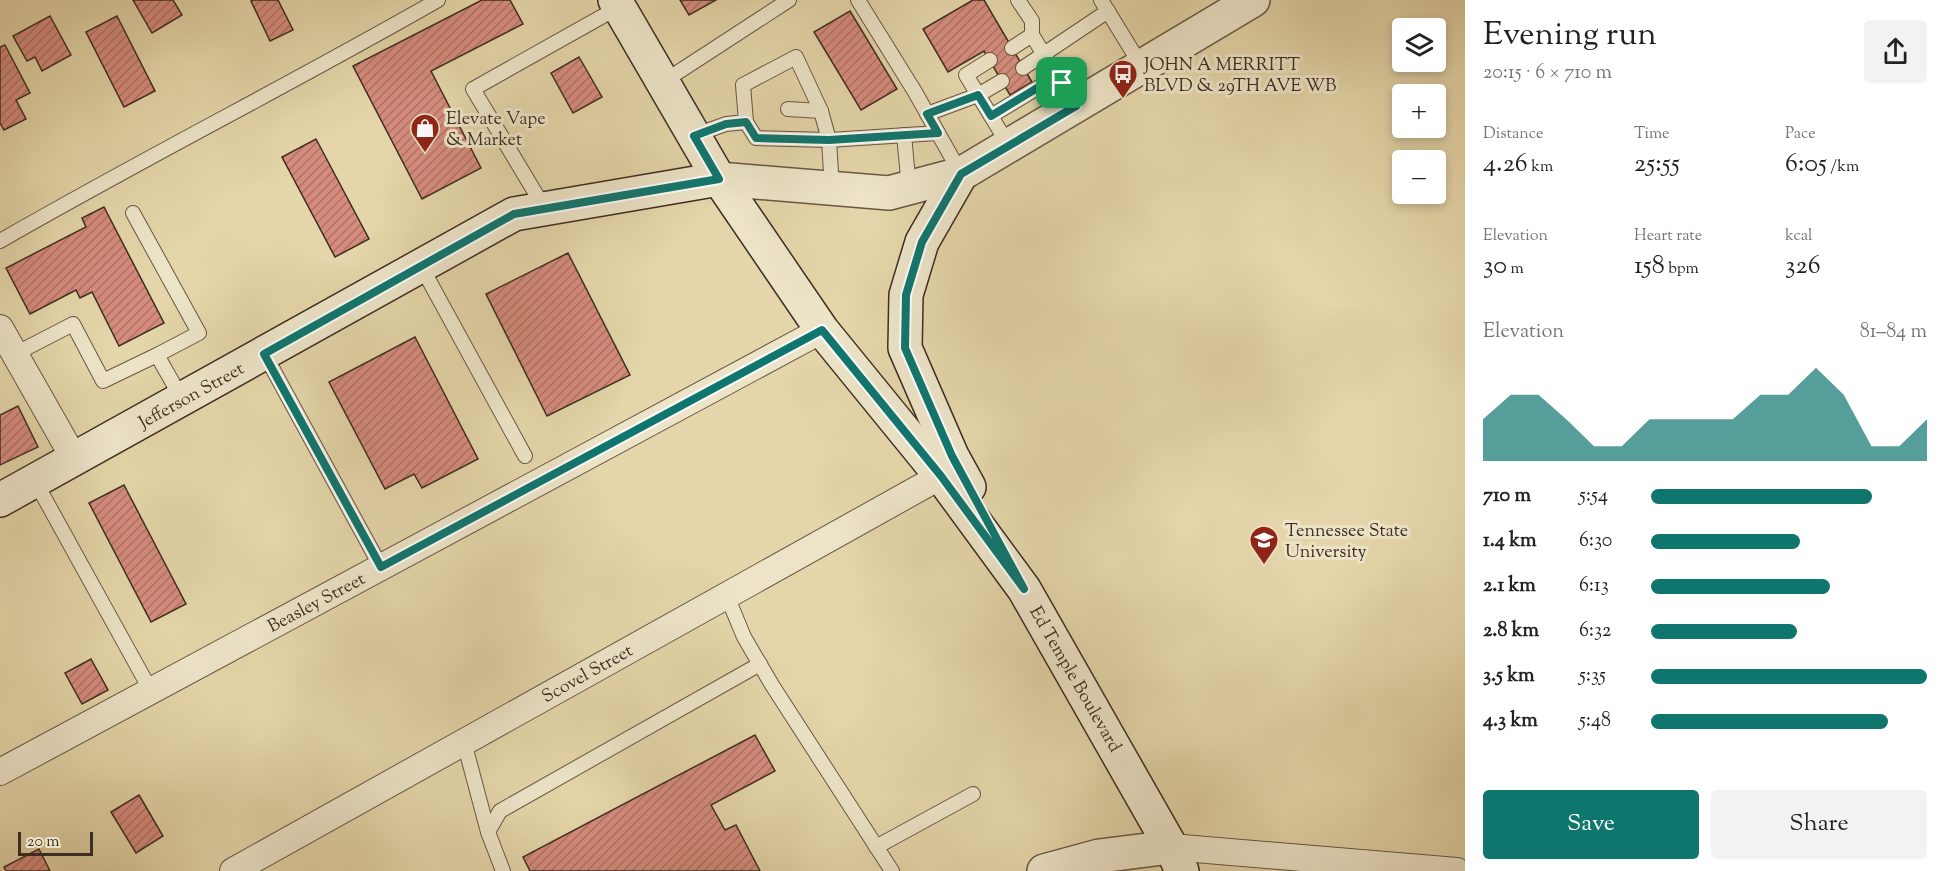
<!DOCTYPE html>
<html lang="en">
<head>
<meta charset="utf-8">
<style>
	body { margin:0; font-family:"Sorts Mill Goudy",serif; background:#f2f2f2; color:#222; height:100vh; display:flex; flex-direction:column; font-size:22px; white-space:nowrap }
	* { box-sizing:border-box; margin:0 }
	p { font-size:20px; color:#767676 }
	.icon { flex:none; width:33px; height:33px; fill:none; stroke:currentColor; stroke-width:2; stroke-linecap:round; stroke-linejoin:round }
	.map { position:relative; flex:1; overflow:hidden }
	.sheet { display:flex; flex-direction:column; background:#fff; width:480px }
	.sheet>* { flex:none }
	.controls { position:absolute; left:1392px; top:18px; display:grid; gap:12px }
	.controls a { display:grid; place-items:center; width:54px; height:54px; border-radius:6px; background:#fff; box-shadow:0 3px 9px #0003; font-size:30px }
	.scale { position:absolute; left:18px; bottom:15px; width:75px; box-sizing:border-box; padding-left:6px; border:3px solid #3e2d22; border-top:0; font-size:16px; line-height:21px; white-space:nowrap; color:#3e2d22; -webkit-text-stroke:4px #ede4c8; paint-order:stroke }
	.pin { position:absolute; display:grid; place-items:center; width:51px; height:51px; color:#fff; margin:-26px; border-radius:12px; box-shadow:0 3px 9px #0006 }
	.round { display:grid; place-items:center; flex:none; width:63px; height:63px; border-radius:6px; background:#f2f2f2 }
	.overview { display:flex; align-items:center; justify-content:space-between; height:102px; padding:0 18px }
	h1 { font-size:33px; font-weight:600; line-height:45px }
	.metrics { display:grid; grid-template-columns:repeat(3,1fr); gap:9px; height:102px; padding:6px 18px }
	.metrics div { display:grid; align-content:center }
	.metrics b { font-size:26px; font-weight:600 }
	.metrics small { font-size:16px; font-weight:400 }
	.metrics p { font-size:16px }
	.chart { height:168px; padding:12px 18px }
	.chart p { display:flex; justify-content:space-between }
	.chart svg { width:100%; height:108px; margin-top:6px; fill:#0f766e; opacity:.7 }
	.button { display:flex; gap:12px; margin-top:auto; padding:12px 18px }
	.button a { flex:1; height:69px; border-radius:6px; background:#0f766e; color:#fff; font-size:24px; font-weight:600; line-height:69px; text-align:center }
	.button a+a { background:#f2f2f2; color:#222 }
	ul { padding:0 18px; list-style:none; font-size:20px }
	li { display:grid; grid-template-columns:96px 72px 1fr; align-items:center; height:45px }
	li i { height:15px; border-radius:8px; background:#0f766e }
	main { display:flex; flex:1; min-height:0 }
	.map>svg:first-child { display:block }
	.building { fill:url(#building-hatch); stroke:#3e2d22; stroke-width:1.5 }
	.lines { fill:none; stroke-linecap:round; stroke-linejoin:round }
	.service-casing { stroke:#685744; stroke-width:16 }
	.minor-casing { stroke:#685744; stroke-width:28 }
	.tertiary-casing { stroke:#685744; stroke-width:36 }
	.secondary-casing { stroke:#3e2d22; stroke-width:36 }
	.service { stroke:#ede4c8; stroke-width:14 }
	.minor { stroke:#ede4c8; stroke-width:26 }
	.tertiary { stroke:#ede4c8; stroke-width:33 }
	.secondary { stroke:#ede4c8; stroke-width:33 }
	.route-casing { stroke:#fff; stroke-width:12 }
	.route { stroke:#0f766e; stroke-width:8 }
	.labels { text-anchor:middle; stroke-width:6; stroke-linejoin:round; paint-order:stroke }
	.poi-label { font-size:18px; fill:#3e2d22; stroke:#ede4c8; text-anchor:start }
	.street-label { font-size:18px; fill:#3e2d22; stroke:#ede4c8 }
</style>
</head>
<body>
<main>
<div class="map">
<svg width="1465" height="871" viewBox="0 0 1465 871">
	<defs>
		<pattern id="building-hatch" width="6" height="6" patternUnits="userSpaceOnUse" patternTransform="scale(1.5)"><rect width="6" height="6" fill="#d68c7d"/><path d="M-1 1l2-2M0 6l6-6M5 7l2-2" fill="none" stroke="#af7366"/></pattern>
	</defs>
	<rect width="100%" height="100%" fill="#e4d6aa"/>
	<filter id="stains"><feTurbulence type="fractalNoise" baseFrequency=".00333" numOctaves="4"/><feColorMatrix values="0 0 0 0 .2 0 0 0 0 .09 0 0 0 0 .02 0 0 0 .5 -.17"/></filter>
	<radialGradient id="worn" r=".72"><stop offset=".6" stop-color="#630" stop-opacity="0"/><stop offset="1" stop-color="#630" stop-opacity=".3"/></radialGradient>
	<g class="building">
		<path d="M133,0h40l9,15 -30,18z"/>
		<path d="M253,0h25l15,30 -23,11 -19,-40z"/>
		<path d="M482,0h28l13,24 -92,47 50,97 -59,31 -69,-133z"/>
		<path d="M680,0h36l-27,15z"/>
		<path d="M973,0h11l48,82 -22,13 -26,-44 -36,21 -25,-43z"/>
		<path d="M850,11l47,78 -36,21 -47,-78z"/>
		<path d="M50,16l21,39 -29,16 -7,-14 -8,4 -14,-25z"/>
		<path d="M117,16l38,75 -31,16 -38,-75z"/>
		<path d="M5,45l25,48 -14,7 10,19 -22,11 -4,-7v-76z"/>
		<path d="M579,57l23,40 -29,16 -22,-40z"/>
		<path d="M316,139l53,100 -34,18 -53,-100z"/>
		<path d="M104,207l60,116 -45,23 -27,-54 -12,6 -4,-8 -46,24 -24,-46 80,-41 -4,-9z"/>
		<path d="M568,253l62,122 -83,41 -61,-122z"/>
		<path d="M415,337l63,122 -56,29 -8,-14 -29,15 -56,-107z"/>
		<path d="M18,406l20,41 -38,18v-50z"/>
		<path d="M124,485l62,119 -35,18 -62,-119z"/>
		<path d="M91,659l17,31 -26,14 -17,-31z"/>
		<path d="M755,735l20,36 -64,34 14,25 11,-5 24,46h-230l-7,-14z"/>
		<path d="M139,795l24,41 -27,17 -25,-41z"/>
		<path d="M39,849l11,22h-44l-2,-4z"/>
	</g>
	<g class="lines">
		<g class="service-casing">
			<g id="service">
				<path d="M858,0l57,92 46,82"/>
				<path d="M1018,0l14,21v14"/>
				<path d="M1101,0l41,67"/>
				<path d="M990,60l-24,15 25,41 66,-40 -25,-41 -20,13"/>
				<path d="M1023,68l85,-57"/>
				<path d="M1057,76l19,30"/>
				<path d="M663,82l126,-82"/>
				<path d="M788,109l33,2"/>
				<path d="M927,114l51,-19 24,-14"/>
				<path d="M991,116l18,30"/>
				<path d="M746,122l10,16 73,2 109,-7"/>
				<path d="M695,135l31,-11 20,-2 -3,-37 53,-28 25,54 8,29 3,49"/>
				<path d="M904,135l5,53"/>
				<path d="M545,209l-72,-120 146,-82"/>
				<path d="M133,213l66,120 -42,22 25,44"/>
				<path d="M0,241c144,-83 293,-158 438,-241"/>
				<path d="M421,266l104,190"/>
				<path d="M264,353l117,214"/>
				<path d="M15,354l58,-30 30,57 54,-26"/>
				<path d="M35,481l116,210"/>
				<path d="M727,596l17,41 28,48 120,186"/>
				<path d="M464,742l24,90"/>
				<path d="M876,847l97,-53"/>
				<path d="M503,871l-15,-39 12,-21 260,-147"/>
			</g>
		</g>
		<g class="minor-casing">
			<g id="minor">
				<path d="M0,328l75,132"/>
				<path d="M0,772l822,-442"/>
				<path d="M1171,847l286,24"/>
				<path d="M233,871l708,-395"/>
			</g>
		</g>
		<g class="tertiary-casing">
			<g id="tertiary">
				<path d="M719,179l170,14 72,-19 292,-174"/>
				<path d="M1044,871l55,-15 72,-9"/>
			</g>
		</g>
		<g class="secondary-casing">
			<g id="secondary">
				<path d="M615,0l104,179 103,151 119,146 83,113 147,258 11,24"/>
				<path d="M961,174l-39,68 -16,53 -1,53 47,108 17,31"/>
				<path d="M0,500l514,-286 205,-35"/>
			</g>
		</g>
		<use href="#service" class="service"/>
		<use href="#minor" class="minor"/>
		<use href="#tertiary" class="tertiary"/>
		<use href="#secondary" class="secondary"/>
	</g>
	<g class="lines">
		<g class="route-casing">
			<path id="route" d="M1057,76l19,30 -115,68 -39,68 -16,53 -1,53 47,108 72,133 -83,-113 -119,-146 -441,237 -117,-213 250,-140 205,-35 -25,-43 32,-12 20,-2 10,16 73,2 109,-7 -11,-19 51,-19 13,21z"/>
		</g>
		<use href="#route" class="route"/>
	</g>
	<defs>
		<g id="bus-pin" transform="scale(1.5)"><path d="M0 17L-7.5 6A9.5 9.5 0 1 1 7.5 6Z" fill="#8f2418" stroke="#ede4c8"/><path d="M-5-6H5V4H4V6H2V4H-2V6H-4V4H-5ZM-3.5-4V0h7V-4ZM-3.5 1.2v1.5H-2V1.2ZM2 1.2v1.5H3.5V1.2Z" fill="#fff"/></g>
		<g id="shop-pin" transform="scale(1.5)"><path d="M0 17L-7.5 6A9.5 9.5 0 1 1 7.5 6Z" fill="#8f2418" stroke="#ede4c8"/><path d="M-5-2.5h2.3a2.7 3.5 0 0 1 5.4 0H5L5.5 6h-11ZM-1.5-2.5h3a1.5 2.3 0 0 0-3 0Z" fill="#fff"/></g>
		<g id="university-pin" transform="scale(1.5)"><path d="M0 17L-7.5 6A9.5 9.5 0 1 1 7.5 6Z" fill="#8f2418" stroke="#ede4c8"/><path d="M0-5L7-2L0 1L-7-2ZM-4 1L0 2.5L4 1V4Q0 6-4 4Z" fill="#fff"/></g>
	</defs>
	<g fill-rule="evenodd">
		<use href="#bus-pin" x="1123" y="74"/>
		<use href="#shop-pin" x="425" y="128"/>
		<use href="#university-pin" x="1264" y="540"/>
	</g>
	<g class="labels">
		<g class="poi-label">
			<text x="1144" y="70">JOHN A MERRITT<tspan x="1144" dy="21">BLVD &amp; 29TH AVE WB</tspan></text>
			<text x="446" y="124">Elevate Vape<tspan x="446" dy="21">&amp; Market</tspan></text>
			<text x="1285" y="536">Tennessee State<tspan x="1285" dy="21">University</tspan></text>
		</g>
		<g class="street-label">
			<text transform="translate(191 395) rotate(-29)" y="6">Jefferson Street</text>
			<text transform="translate(316 602) rotate(-28)" y="6">Beasley Street</text>
			<text transform="translate(587 673) rotate(-29)" y="6">Scovel Street</text>
			<text transform="translate(1076 679) rotate(60)" y="6">Ed Temple Boulevard</text>
		</g>
	</g>
	<rect width="100%" height="100%" filter="url(#stains)"/>
	<rect width="100%" height="100%" fill="url(#worn)"/>
</svg>
<div class="controls">
<a><svg class="icon" aria-label="layers" viewBox="0 0 24 24"><path d="M12 4l9 5-9 5-9-5zM3 14l9 5 9-5"/></svg></a>
<a>+</a>
<a>−</a>
</div>
<div class="scale">20 m</div>
<div class="pin" style="left:1062px;top:83px;background:#1e9e55"><svg class="icon" aria-label="arrive" viewBox="0 0 24 24"><path d="M6 21V4h12l-3 4 3 4H6"/></svg></div>
</div>
<section class="sheet">
<div class="overview"><div><h1>Evening run</h1><p>20:15 · 6 × 710 m</p></div><a class="round"><svg class="icon" aria-label="share" viewBox="0 0 24 24"><path d="M12 15V3M7 8l5-5 5 5M5 13v7h14v-7"/></svg></a></div>
<div class="metrics">
<div><p>Distance</p><b>4.26<small> km</small></b></div>
<div><p>Time</p><b>25:55</b></div>
<div><p>Pace</p><b>6:05<small> /km</small></b></div>
</div>
<div class="metrics">
<div><p>Elevation</p><b>30<small> m</small></b></div>
<div><p>Heart rate</p><b>158<small> bpm</small></b></div>
<div><p>kcal</p><b>326</b></div>
</div>
<div class="chart"><p><span>Elevation</span>81–84 m</p>
<svg viewBox="0 0 160 44" preserveAspectRatio="none"><path d="M0 44V27L10 17L20 17L30 27L40 38L50 38L60 27L70 27L80 27L90 27L100 17L110 17L120 6L130 17L140 38L150 38L160 27V44z"/></svg>
</div>
<ul>
<li><b>710 m</b>5:54<i style="width:80%"></i></li>
<li><b>1.4 km</b>6:30<i style="width:54%"></i></li>
<li><b>2.1 km</b>6:13<i style="width:65%"></i></li>
<li><b>2.8 km</b>6:32<i style="width:53%"></i></li>
<li><b>3.5 km</b>5:35<i style="width:100%"></i></li>
<li><b>4.3 km</b>5:48<i style="width:86%"></i></li>
</ul>
<div class="button"><a>Save</a><a>Share</a></div>
</section>
</main>
</body>
</html>
